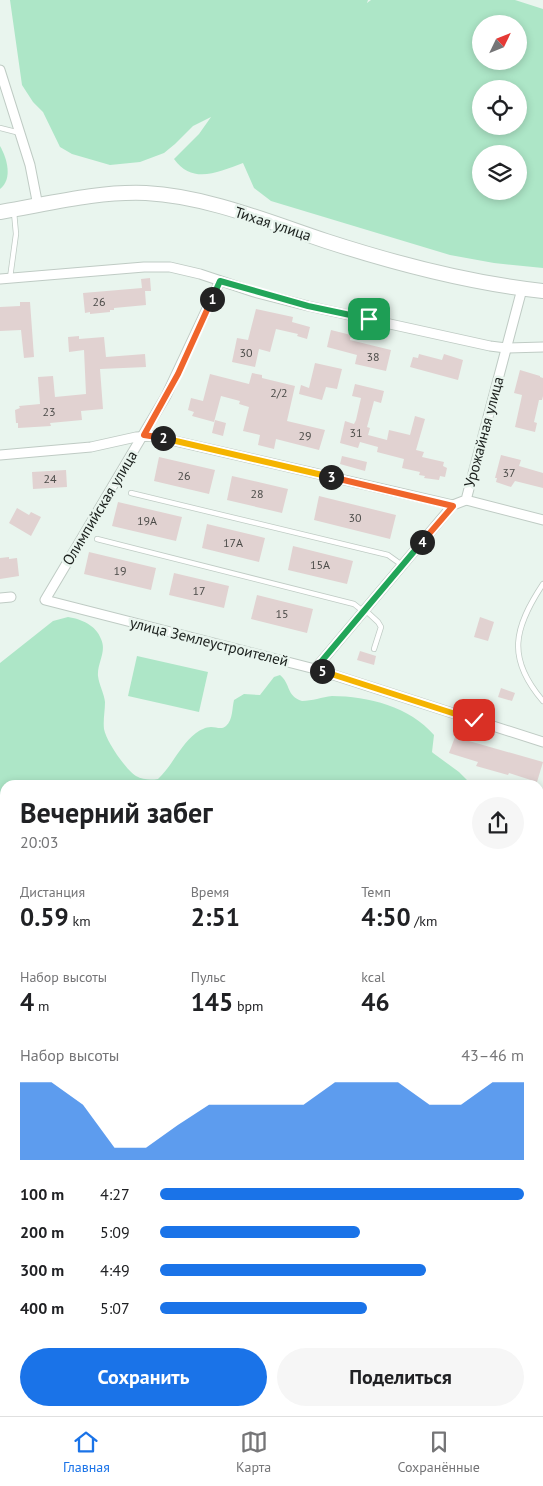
<!DOCTYPE html>
<html lang="ru">
<head>
<meta charset="utf-8">
<style>
	body { margin:0; font-family:"PT Sans",sans-serif; background:#f6f6f6; color:#202124; height:100vh; display:flex; flex-direction:column; font-size:19px; white-space:nowrap }
	* { box-sizing:border-box; margin:0 }
	p { font-size:16px; color:#757577 }
	.icon { flex:none; width:28px; height:28px; fill:none; stroke:currentColor; stroke-width:2; stroke-linecap:round; stroke-linejoin:round }
	.map { position:relative; flex:1; overflow:hidden }
	.side { position:absolute; left:0px; top:780px; width:544px; height:636px; display:flex; flex-direction:column; background:#fff; border-radius:15px 15px 0 0; box-shadow:0 2px 8px #0003 }
	.side>* { flex:none }
	.needle { width:32px; rotate:47deg }
	.fabs { position:absolute; left:472px; top:15px; display:grid; gap:10px }
	.fabs a { display:grid; place-items:center; width:55px; height:55px; border-radius:50%; background:#fff; box-shadow:0 2px 8px #0003; font-size:25px }
	.pin { position:absolute; display:grid; place-items:center; width:42px; height:42px; color:#fff; margin:-21px; border-radius:10px; box-shadow:0 2px 8px #0006 }
	.km { position:absolute; width:25px; height:25px; margin:-12px; border-radius:50%; background:#222; color:#fff; font-size:14px; line-height:25px; text-align:center }
	.round { display:grid; place-items:center; flex:none; width:52px; height:52px; border-radius:26px; background:#f6f6f6 }
	.headline { display:flex; align-items:center; justify-content:space-between; height:85px; padding:0 20px }
	h1 { font-size:28px; font-weight:700; line-height:38px }
	.metrics { display:grid; grid-template-columns:repeat(3,1fr); gap:8px; height:85px; padding:5px 20px }
	.metrics div { display:grid; align-content:center }
	.metrics b { font-size:25px; font-weight:700 }
	.metrics small { font-size:14px; font-weight:400 }
	.metrics p { font-size:14px }
	.chart { height:140px; padding:10px 20px }
	.chart p { display:flex; justify-content:space-between }
	.chart svg { width:100%; height:90px; margin-top:5px; fill:#1a73e8; opacity:.7 }
	.button { display:flex; gap:10px; margin-top:auto; padding:10px 20px }
	.button a { flex:1; height:58px; border-radius:30px; background:#1a73e8; color:#fff; font-size:20px; font-weight:700; line-height:58px; text-align:center }
	.button a+a { background:#f6f6f6; color:#202124 }
	ul { padding:0 20px; list-style:none; font-size:16px }
	li { display:grid; grid-template-columns:80px 60px 1fr; align-items:center; height:38px }
	li i { height:12px; border-radius:6px; background:#1a73e8 }
	.menu { display:flex; justify-content:space-around; align-items:center; height:70px; border-top:1px solid #e0e0e0; background:#fff; font-size:14px; color:#757577 }
	.menu a { display:grid; justify-items:center; gap:2px }
	.menu .current { color:#1a73e8 }
	.map>svg:first-child { display:block }
	.green { fill:#ade6c7; fill-rule:evenodd }
	.building { fill:#e1d2d1 }
	.lines { fill:none; stroke-linecap:round; stroke-linejoin:round }
	.lane-casing { stroke:#bfcbc4; stroke-width:6 }
	.street-casing { stroke:#bfcbc4; stroke-width:11 }
	.secondary-casing { stroke:#bfcbc4; stroke-width:16 }
	.lane { stroke:#fff; stroke-width:4.5 }
	.street { stroke:#fff; stroke-width:9 }
	.secondary { stroke:#fff; stroke-width:14 }
	.split-1-casing { stroke:#fff; stroke-width:10 }
	.split-2-casing { stroke:#fff; stroke-width:10 }
	.split-3-casing { stroke:#fff; stroke-width:10 }
	.split-4-casing { stroke:#fff; stroke-width:10 }
	.split-5-casing { stroke:#fff; stroke-width:10 }
	.split-6-casing { stroke:#fff; stroke-width:10 }
	.split-1 { stroke:#22a559; stroke-width:6 }
	.split-2 { stroke:#f0652b; stroke-width:6 }
	.split-3 { stroke:#f5b400; stroke-width:6 }
	.split-4 { stroke:#f0652b; stroke-width:6 }
	.split-5 { stroke:#22a559; stroke-width:6 }
	.split-6 { stroke:#f5b400; stroke-width:6 }
	.labels { text-anchor:middle; stroke-width:5; stroke-linejoin:round; paint-order:stroke }
	.number-label { font-size:12px; fill:#4c4c49 }
	.street-label { font-size:15px; fill:#1a1f1c; stroke:#e9f5ee }
</style>
</head>
<body>
<div class="map">
<svg width="543" height="1416" viewBox="0 0 543 1416">
	<rect width="100%" height="100%" fill="#e9f5ee"/>
	<g class="green">
		<path d="M10,0h358l-1,3 4,-3h144l28,9v259l-49,-5 -44,-8 -179,-54 -17,-13 -11,-25c-25,9 -50,22 -69,-4l25,-25 12,-17 -18,9 -18,18 -11,9 -24,9 -30,3 -38,-11 -12,-7 -17,-35 -10,-10 -11,-17zM481,24h38v37h-38zM481,89h38v37h-38zM481,154h38v37h-38z"/>
		<path d="M0,146c7,12 13,33 0,43z"/>
		<path d="M68,617c13,2 28,8 33,22 6,13 -4,24 -3,37 1,9 6,17 7,26 0,9 -2,18 -1,27 2,12 22,41 32,47 7,4 15,4 22,3 15,-14 22,-34 38,-46 4,-3 10,-6 15,-6 6,0 10,3 15,-1 7,-6 6,-18 8,-26l10,-6 16,1 14,-18 6,-2c11,9 6,21 22,26 10,0 20,-4 30,-5 36,0 78,11 102,39l-2,17 1,1 26,19 13,13h-467v626h534v-565l4,2v568h-543v-753l53,-42z"/>
		<path d="M137,656l71,16 -9,40 -71,-16z"/>
	</g>
	<g class="building">
		<path d="M150,278l1,13h-6l1,14 -32,3v2h-4v2l-20,2v-2l-5,1 -2,-20 59,-5 -1,-9z"/>
		<path d="M20,302h10l4,55 -10,1 -3,-28 -21,1v-24l20,-1z"/>
		<path d="M256,309l37,8 -1,5 18,5 -3,12 -10,-3 1,-2 -22,-5 -6,23 -11,-3 -4,18 -23,-5 5,-24 11,2z"/>
		<path d="M331,330l20,5 -1,5 41,10 -5,21 -31,-7 2,-9 -30,-8z"/>
		<path d="M79,336v3l25,-2 2,20 39,-3 1,13 -46,2 3,40 -22,2 1,9 -32,3 1,3 -33,2v-5h-2l-1,-13 5,-2 -1,-2 21,-2 -2,-27 15,-1 2,21 31,-3 -2,-44 -15,2 -1,-15z"/>
		<path d="M419,354l23,6 2,-6 19,6 -5,20 -48,-13 3,-10 5,1z"/>
		<path d="M315,363l27,6 -5,20 -11,-2 -4,13 -23,-6 2,-9 8,3z"/>
		<path d="M520,370l20,6v1l3,1v18l-1,4h-3l-5,22 3,1 -2,9 -20,-5 6,-27 1,-5 -8,-2z"/>
		<path d="M252,373l10,2v3l33,8 -8,35 38,9 -6,20 -43,-11 -2,10 -16,-4 2,-10 -17,-4 6,-24 -10,-3 1,-3 -19,-5 -7,26 -22,-6 2,-4 -6,-2 3,-12 12,3 7,-27 39,10z"/>
		<path d="M355,384l29,7 -3,12 -7,-2 -7,26 3,1 -2,7 19,5 2,-10 21,5 5,-19 10,3 -9,31 8,2 -2,5 22,5 -1,4 4,2 -2,9 -5,-1 -1,4 -15,-2 1,-2 -6,-1 1,-3 -18,-4 2,-9 -27,-7 1,-5 -18,-5 -2,6 -18,-5 5,-22 9,3 2,-4 5,-22 -9,-2z"/>
		<path d="M215,420l11,3 -3,13 -11,-3z"/>
		<path d="M501,455l20,5 -2,6 24,7v15l-28,-7 -4,6 -15,-5 1,-4h-2z"/>
		<path d="M342,456l25,6 -2,9 -25,-7z"/>
		<path d="M159,457l56,13 -6,24 -55,-13z"/>
		<path d="M66,470l1,17 -34,2 -1,-17z"/>
		<path d="M232,476l56,13 -6,24 -55,-13z"/>
		<path d="M319,496l77,19 -6,24 -76,-19z"/>
		<path d="M118,502l64,15 -6,24 -64,-15z"/>
		<path d="M17,508l12,7 2,-3 10,5 -10,19 -22,-13z"/>
		<path d="M207,524l58,14 -6,24 -57,-14z"/>
		<path d="M293,546l60,15 -6,23 -59,-14z"/>
		<path d="M89,552l67,16 -5,22 -67,-16z"/>
		<path d="M9,557v2l8,-1 2,18 -19,3v-21z"/>
		<path d="M174,573l55,13 -5,22 -55,-13z"/>
		<path d="M257,595l56,14 -6,24 -56,-14z"/>
		<path d="M480,617l14,5 -6,19 -14,-4z"/>
		<path d="M360,651l16,5 -2,9 -17,-5z"/>
		<path d="M501,688l14,5 -3,8 -14,-4z"/>
		<path d="M455,737l88,25 -6,20 -28,-9 -1,2 -32,-9 2,-4 -29,-9z"/>
	</g>
	<g class="lines">
		<g class="lane-casing">
			<g id="lane">
				<path d="M0,128l20,5"/>
				<path d="M10,278l6,-44 -2,-22"/>
				<path d="M131,493l257,62 14,10"/>
				<path d="M97,539l257,65 10,8"/>
				<path d="M543,584c-29,44 -37,74 0,117"/>
				<path d="M365,610l13,12 3,5 -7,22"/>
			</g>
		</g>
		<g class="street-casing">
			<g id="street">
				<path d="M0,70l30,95 8,41"/>
				<path d="M0,279l144,-12h26l30,7 54,18 54,14 182,40 16,2 37,-1"/>
				<path d="M220,281l-54,115 -121,204 270,69 228,73"/>
				<path d="M0,455l91,-8 45,-10 17,-1 300,69"/>
				<path d="M466,500l77,20"/>
				<path d="M0,598l11,-1"/>
				<path d="M315,669l138,-164 13,-5 56,-211"/>
			</g>
		</g>
		<g class="secondary-casing">
			<path id="secondary" d="M0,212c48,-8 97,-21 146,-19 60,3 123,29 180,48 71,23 142,42 217,50"/>
		</g>
		<use href="#lane" class="lane"/>
		<use href="#street" class="street"/>
		<use href="#secondary" class="secondary"/>
	</g>
	<g class="lines">
		<g class="split-1-casing">
			<path id="split-1" d="M212,299l8,-18 88,25 61,13"/>
		</g>
		<g class="split-2-casing">
			<path id="split-2" d="M163,438l-19,-3 34,-61 34,-75"/>
		</g>
		<g class="split-3-casing">
			<path id="split-3" d="M163,438l168,39"/>
		</g>
		<g class="split-4-casing">
			<path id="split-4" d="M331,477l122,29 -31,36"/>
		</g>
		<g class="split-5-casing">
			<path id="split-5" d="M322,671l-7,-2 107,-127"/>
		</g>
		<g class="split-6-casing">
			<path id="split-6" d="M322,671l152,49"/>
		</g>
		<use href="#split-1" class="split-1"/>
		<use href="#split-2" class="split-2"/>
		<use href="#split-3" class="split-3"/>
		<use href="#split-4" class="split-4"/>
		<use href="#split-5" class="split-5"/>
		<use href="#split-6" class="split-6"/>
	</g>
	<g class="labels">
		<g class="number-label">
			<text x="99" y="306">26</text>
			<text x="246" y="357">30</text>
			<text x="373" y="361">38</text>
			<text x="279" y="397">2/2</text>
			<text x="49" y="416">23</text>
			<text x="356" y="437">31</text>
			<text x="305" y="440">29</text>
			<text x="509" y="477">37</text>
			<text x="184" y="480">26</text>
			<text x="50" y="483">24</text>
			<text x="257" y="498">28</text>
			<text x="355" y="522">30</text>
			<text x="147" y="525">19А</text>
			<text x="233" y="547">17А</text>
			<text x="320" y="569">15А</text>
			<text x="120" y="575">19</text>
			<text x="199" y="595">17</text>
			<text x="282" y="618">15</text>
		</g>
		<g class="street-label">
			<text transform="translate(273 224) rotate(18)" y="5">Тихая улица</text>
			<text transform="translate(484 432) rotate(-75)" y="5">Урожайная улица</text>
			<text transform="translate(100 508) rotate(-59)" y="5">Олимпийская улица</text>
			<text transform="translate(209 642) rotate(14)" y="5">улица Землеустроителей</text>
		</g>
	</g>
</svg>
<div class="fabs">
<a><svg class="needle" viewBox="-14 -14 28 28"><path d="M0-13l5 13h-10z" fill="#e53935"/><path d="M0 13l5-13h-10z" fill="#757577"/></svg></a>
<a><svg class="icon" aria-label="locate" viewBox="0 0 24 24"><circle cx="12" cy="12" r="6"/><path d="M12 2v4M12 18v4M2 12h4M18 12h4"/></svg></a>
<a><svg class="icon" aria-label="layers" viewBox="0 0 24 24"><path d="M12 4l9 5-9 5-9-5zM3 14l9 5 9-5"/></svg></a>
</div>
<div class="pin" style="left:369px;top:319px;background:#1e9e55"><svg class="icon" aria-label="arrive" viewBox="0 0 24 24"><path d="M6 21V4h12l-3 4 3 4H6"/></svg></div>
<div class="pin" style="left:474px;top:720px;background:#d93025"><svg class="icon" aria-label="check" viewBox="0 0 24 24"><path d="M5 12l5 5 9-10"/></svg></div>
<b class="km" style="left:212px;top:299px">1</b>
<b class="km" style="left:163px;top:438px">2</b>
<b class="km" style="left:331px;top:477px">3</b>
<b class="km" style="left:422px;top:542px">4</b>
<b class="km" style="left:322px;top:671px">5</b>
<section class="side">
<div class="headline"><div><h1>Вечерний забег</h1><p>20:03</p></div><a class="round"><svg class="icon" aria-label="share" viewBox="0 0 24 24"><path d="M12 15V3M7 8l5-5 5 5M5 13v7h14v-7"/></svg></a></div>
<div class="metrics">
<div><p>Дистанция</p><b>0.59<small> km</small></b></div>
<div><p>Время</p><b>2:51</b></div>
<div><p>Темп</p><b>4:50<small> /km</small></b></div>
</div>
<div class="metrics">
<div><p>Набор высоты</p><b>4<small> m</small></b></div>
<div><p>Пульс</p><b>145<small> bpm</small></b></div>
<div><p>kcal</p><b>46</b></div>
</div>
<div class="chart"><p><span>Набор высоты</span>43–46 m</p>
<svg viewBox="0 0 160 44" preserveAspectRatio="none"><path d="M0 44V6L10 6L20 17L30 38L40 38L50 27L60 17L70 17L80 17L90 17L100 6L110 6L120 6L130 17L140 17L150 6L160 6V44z"/></svg>
</div>
<ul>
<li><b>100 m</b>4:27<i style="width:100%"></i></li>
<li><b>200 m</b>5:09<i style="width:55%"></i></li>
<li><b>300 m</b>4:49<i style="width:73%"></i></li>
<li><b>400 m</b>5:07<i style="width:57%"></i></li>
</ul>
<div class="button"><a>Сохранить</a><a>Поделиться</a></div>
</section>
</div>
<nav class="menu">
<a class="current"><svg class="icon" aria-label="home" viewBox="0 0 24 24"><path d="M3 11l9-7 9 7M6 9v11h12V9"/></svg>Главная</a>
<a><svg class="icon" aria-label="map" viewBox="0 0 24 24"><path d="M3 6l6-2 6 2 6-2v14l-6 2-6-2-6 2zM9 4v14M15 6v14"/></svg>Карта</a>
<a><svg class="icon" aria-label="saved" viewBox="0 0 24 24"><path d="M7 4h10v16l-5-4-5 4z"/></svg>Сохранённые</a>
</nav>
</body>
</html>
